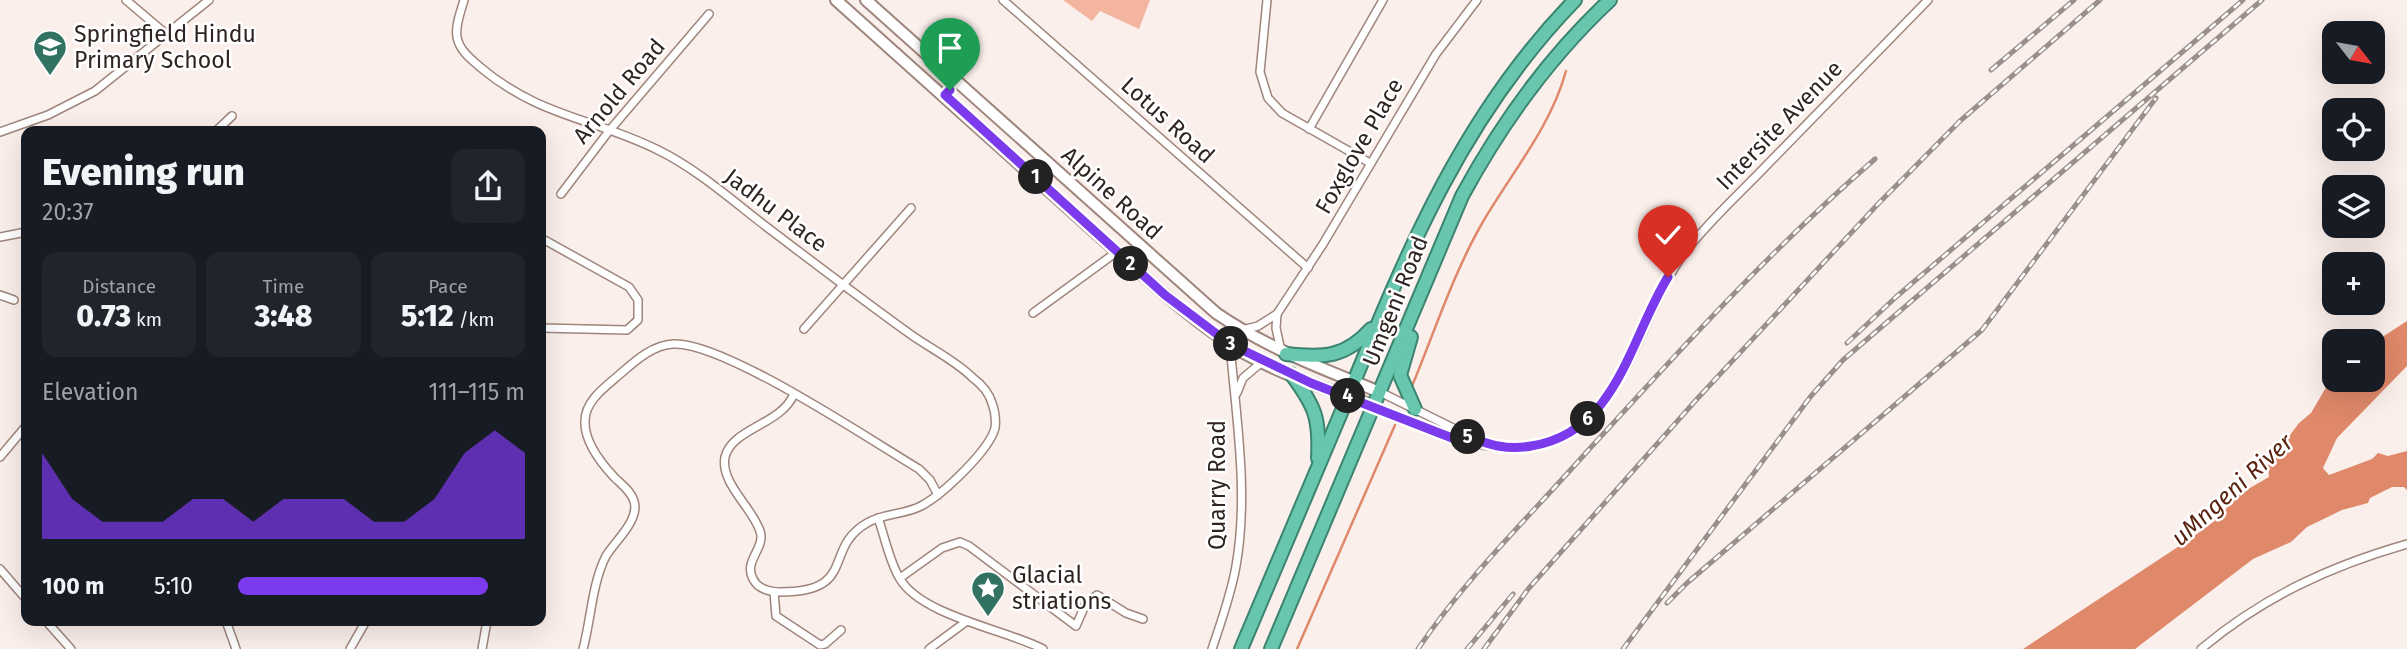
<!DOCTYPE html>
<html lang="en">
<head>
<meta charset="utf-8">
<style>
	body { margin:0; font-family:"Fira Sans",sans-serif; background:#20242c; color:#f1f3f6; height:100vh; display:flex; flex-direction:column; font-size:26px; white-space:nowrap }
	* { box-sizing:border-box; margin:0 }
	p { font-size:23px; color:#9ea1a6 }
	.icon { flex:none; width:38px; height:38px; fill:none; stroke:currentColor; stroke-width:2; stroke-linecap:round; stroke-linejoin:round }
	.map { position:relative; flex:1; overflow:hidden }
	.side { position:absolute; left:21px; top:126px; width:525px; height:500px; display:flex; flex-direction:column; background:#171b24; border-radius:14px; box-shadow:0 7px 28px #0002 }
	.side>* { flex:none }
	.needle { width:46px; rotate:121deg }
	.fabs { position:absolute; left:2322px; top:21px; display:grid; gap:14px }
	.fabs a { display:grid; place-items:center; width:63px; height:63px; border-radius:14px; background:#171b24; box-shadow:0 7px 28px #0002; font-size:35px }
	.pin { position:absolute; display:grid; place-items:center; width:60px; height:60px; color:#fff; margin:-72px -30px; border-radius:50% 50% 50% 0; rotate:-45deg; box-shadow:0 0 7px #0007 }
	.pin .icon { rotate:45deg }
	.km { position:absolute; width:35px; height:35px; margin:-18px; border-radius:50%; background:#222; color:#fff; font-size:19px; line-height:35px; text-align:center }
	.round { display:grid; place-items:center; flex:none; width:74px; height:74px; border-radius:14px; background:#20242c }
	.head { display:flex; align-items:center; justify-content:space-between; height:119px; padding:0 21px }
	h1 { font-size:38px; font-weight:800; line-height:52px }
	.figures { display:grid; grid-template-columns:repeat(3,1fr); gap:10px; height:119px; padding:7px 21px }
	.figures div { display:grid; align-content:center; border-radius:14px; background:#20242c; text-align:center }
	.figures b { font-size:30px; font-weight:800 }
	.figures small { font-size:19px; font-weight:400 }
	.figures p { font-size:19px }
	.chart { height:196px; padding:14px 21px }
	.chart p { display:flex; justify-content:space-between }
	.chart svg { width:100%; height:126px; margin-top:7px; fill:#7c3aed; opacity:.7 }
	ul { padding:0 21px; list-style:none; font-size:23px }
	li { display:grid; grid-template-columns:112px 84px 1fr; align-items:center; height:52px }
	li i { height:18px; border-radius:9px; background:#7c3aed }
	.map>svg:first-child { display:block }
	.green { fill:#f3b5a0 }
	.water { fill:#df886a }
	.lines { fill:none; stroke-linecap:round; stroke-linejoin:round }
	.stream { stroke:#df886a; stroke-width:2.5 }
	.minor-casing { stroke:#9f857c; stroke-width:10 }
	.secondary-casing { stroke:#9f857c; stroke-width:14 }
	.trunk-casing { stroke:#3b8470; stroke-width:16 }
	.minor { stroke:#fff; stroke-width:7 }
	.secondary { stroke:#fff; stroke-width:10 }
	.trunk { stroke:#68c6af; stroke-width:12 }
	.rail-casing { stroke:#9a8f8b; stroke-width:5 }
	.rail { stroke:#fff; stroke-width:2.5; stroke-dasharray:8; stroke-linecap:butt }
	.route-casing { stroke:#fff; stroke-width:14 }
	.route { stroke:#7c3aed; stroke-width:9 }
	.labels { text-anchor:middle; stroke-width:5; stroke-linejoin:round; paint-order:stroke }
	.poi-label { font-size:23px; fill:#2f2421; stroke:#fff; text-anchor:start }
	.street-label { font-size:23px; fill:#2f2421; stroke:#fff }
	.water-label { font-size:24px; font-style:italic; fill:#5b2410; stroke:#fff }
</style>
</head>
<body>
<div class="map">
<svg width="2407" height="649" viewBox="0 0 2407 649">
	<rect width="100%" height="100%" fill="#fbefeb"/>
	<path class="green" d="M1063,0h87l-11,29 -39,-18 -8,10z"/>
	<path class="water" d="M2407,321v45l-70,72 -14,30 6,7 43,-16 6,-6 10,3 19,-5v39l-3,-3h-12l-22,11 -2,5 -26,7 -35,17 -16,15 -38,17 -118,90h-112l167,-110 30,-22 16,-21 33,-19 -1,-12 31,-42 12,-10 17,-29 6,-5 39,1v-37z"/>
	<g class="lines">
		<g class="stream">
			<path d="M1412,386c23,-55 42,-115 72,-166 29,-49 67,-94 82,-149"/>
			<path d="M1297,649l98,-224"/>
		</g>
		<g class="minor-casing">
			<g id="minor">
				<path d="M126,0l40,34"/>
				<path d="M464,0c-3,11 -9,25 -7,37 2,13 14,22 23,30 59,50 114,51 178,83 41,20 78,54 114,81 46,35 92,70 138,103 21,15 45,26 63,44 8,6 16,15 19,25 3,8 4,17 3,25 -6,23 -53,67 -74,78 -17,9 -38,7 -54,17 -45,26 -9,69 -87,69 -10,0 -22,-3 -27,-13 -10,-18 13,-31 7,-48 -8,-24 -40,-48 -35,-74 7,-29 56,-32 69,-63"/>
				<path d="M1003,0l305,268"/>
				<path d="M1267,0l-7,72 8,26 14,15 88,50"/>
				<path d="M1309,129l74,-129"/>
				<path d="M216,131l16,-15"/>
				<path d="M0,132l48,-17 47,-24 114,-91"/>
				<path d="M561,194l48,-63 100,-117"/>
				<path d="M0,237l26,-5"/>
				<path d="M541,238l88,49 9,13v20l-11,10 -86,-2"/>
				<path d="M0,295l14,5"/>
				<path d="M1033,313l85,-62"/>
				<path d="M1277,314l-1,14 5,23"/>
				<path d="M804,329l107,-121"/>
				<path d="M1242,330l16,-4 19,-12 46,-70 113,-190 41,-54"/>
				<path d="M1380,392l75,37c32,34 100,16 132,-9 43,-34 62,-120 98,-168 24,-31 53,-57 80,-85 54,-56 109,-111 163,-167"/>
				<path d="M1237,393l6,-15 19,-16"/>
				<path d="M1374,406l78,31 8,-2"/>
				<path d="M0,457l26,-31"/>
				<path d="M878,518c7,19 11,43 22,61 22,37 107,51 143,70"/>
				<path d="M0,569l26,30"/>
				<path d="M900,578l42,-30 18,-6 9,4 107,80 10,-23 11,-8 29,18 17,6"/>
				<path d="M774,592l2,24 44,29 5,-1 16,-14"/>
				<path d="M46,621l25,28"/>
				<path d="M226,621l10,28"/>
				<path d="M350,649l16,-28"/>
				<path d="M482,649l5,-28"/>
				<path d="M583,649c8,-29 9,-66 23,-93 9,-15 34,-36 28,-55 -3,-10 -13,-17 -20,-24 -13,-14 -30,-36 -29,-56 0,-20 20,-34 34,-46 15,-13 33,-30 54,-31 50,-3 197,96 246,125l11,11 8,15"/>
				<path d="M929,649l38,-28"/>
				<path d="M1212,649c9,-27 19,-54 24,-83 13,-73 0,-148 -6,-222"/>
				<path d="M2201,649c62,-52 129,-83 206,-105"/>
			</g>
		</g>
		<g class="secondary-casing">
			<g id="secondary">
				<path d="M836,0l329,295c25,20 50,41 79,58 40,23 87,37 130,53"/>
				<path d="M866,0l350,313c51,35 107,56 164,79"/>
			</g>
		</g>
		<g class="trunk-casing">
			<g id="trunk">
				<path d="M1411,337l-11,38 15,34"/>
				<path d="M1286,354c37,4 59,4 85,-25"/>
				<path d="M1291,374c24,32 29,44 27,84"/>
				<path d="M1241,649c36,-85 72,-170 108,-255 59,-145 115,-280 226,-394"/>
				<path d="M1271,649l191,-453c40,-74 87,-139 148,-196"/>
			</g>
		</g>
		<use href="#minor" class="minor"/>
		<use href="#secondary" class="secondary"/>
		<use href="#trunk" class="trunk"/>
		<g class="rail-casing">
			<g id="rail">
				<path d="M1991,70l83,-70"/>
				<path d="M1847,343l49,-46 347,-297"/>
				<path d="M1667,603l20,-20 295,-253 174,-232"/>
				<path d="M1418,649c48,-71 109,-130 166,-194 93,-102 186,-205 291,-296"/>
				<path d="M1467,649l46,-55"/>
				<path d="M1484,649l45,-61 168,-189 181,-195 82,-83 140,-121"/>
				<path d="M1623,649l188,-253 32,-36 419,-360"/>
			</g>
		</g>
		<use href="#rail" class="rail"/>
	</g>
	<g class="lines">
		<g class="route-casing">
			<path id="route" d="M950,90l-5,5 220,200 65,49 81,39 141,55c15,-5 31,6 46,8 11,2 23,2 33,0 86,-13 99,-108 137,-169"/>
		</g>
		<use href="#route" class="route"/>
	</g>
	<defs>
		<g id="school-pin" transform="scale(1.75)"><path d="M0 17L-7.5 6A9.5 9.5 0 1 1 7.5 6Z" fill="#327262" stroke="#fff"/><path d="M0-5L7-2L0 1L-7-2ZM-4 1L0 2.5L4 1V4Q0 6-4 4Z" fill="#fff"/></g>
		<g id="sight-pin" transform="scale(1.75)"><path d="M0 17L-7.5 6A9.5 9.5 0 1 1 7.5 6Z" fill="#327262" stroke="#fff"/><path d="M0-6L1.8-2.2L6-1.7L2.9 1.2L3.7 5.4L0 3.3L-3.7 5.4L-2.9 1.2L-6-1.7L-1.8-2.2Z" fill="#fff"/></g>
	</defs>
	<g fill-rule="evenodd">
		<use href="#school-pin" x="50" y="47"/>
		<use href="#sight-pin" x="988" y="588"/>
	</g>
	<g class="labels">
		<g class="poi-label">
			<text x="74" y="42">Springfield Hindu<tspan x="74" dy="26">Primary School</tspan></text>
			<text x="1012" y="583">Glacial<tspan x="1012" dy="26">striations</tspan></text>
		</g>
		<g class="street-label">
			<text transform="translate(619 91) rotate(-50)" y="8">Arnold Road</text>
			<text transform="translate(1168 120) rotate(42)" y="8">Lotus Road</text>
			<text transform="translate(1779 125) rotate(-46)" y="8">Intersite Avenue</text>
			<text transform="translate(1359 146) rotate(-60)" y="8">Foxglove Place</text>
			<text transform="translate(1112 193) rotate(42)" y="8">Alpine Road</text>
			<text transform="translate(776 210) rotate(37)" y="8">Jadhu Place</text>
			<text transform="translate(1395 301) rotate(-68)" y="8">Umgeni Road</text>
			<text transform="translate(1217 485) rotate(-90)" y="8">Quarry Road</text>
		</g>
		<g class="water-label">
			<text transform="translate(2232 490) rotate(-42)" y="8">uMngeni River</text>
		</g>
	</g>
</svg>
<div class="fabs">
<a><svg class="needle" viewBox="-14 -14 28 28"><path d="M0-13l5 13h-10z" fill="#e53935"/><path d="M0 13l5-13h-10z" fill="#9ea1a6"/></svg></a>
<a><svg class="icon" aria-label="locate" viewBox="0 0 24 24"><circle cx="12" cy="12" r="6"/><path d="M12 2v4M12 18v4M2 12h4M18 12h4"/></svg></a>
<a><svg class="icon" aria-label="layers" viewBox="0 0 24 24"><path d="M12 4l9 5-9 5-9-5zM3 14l9 5 9-5"/></svg></a>
<a>+</a>
<a>−</a>
</div>
<div class="pin" style="left:950px;top:90px;background:#1e9e55"><svg class="icon" aria-label="arrive" viewBox="0 0 24 24"><path d="M6 21V4h12l-3 4 3 4H6"/></svg></div>
<div class="pin" style="left:1668px;top:277px;background:#d93025"><svg class="icon" aria-label="check" viewBox="0 0 24 24"><path d="M5 12l5 5 9-10"/></svg></div>
<b class="km" style="left:1036px;top:177px">1</b>
<b class="km" style="left:1131px;top:264px">2</b>
<b class="km" style="left:1231px;top:344px">3</b>
<b class="km" style="left:1348px;top:396px">4</b>
<b class="km" style="left:1468px;top:437px">5</b>
<b class="km" style="left:1588px;top:419px">6</b>
<section class="side">
<div class="head"><div><h1>Evening run</h1><p>20:37</p></div><a class="round"><svg class="icon" aria-label="share" viewBox="0 0 24 24"><path d="M12 15V3M7 8l5-5 5 5M5 13v7h14v-7"/></svg></a></div>
<div class="figures">
<div><p>Distance</p><b>0.73<small> km</small></b></div>
<div><p>Time</p><b>3:48</b></div>
<div><p>Pace</p><b>5:12<small> /km</small></b></div>
</div>
<div class="chart"><p><span>Elevation</span>111–115 m</p>
<svg viewBox="0 0 160 44" preserveAspectRatio="none"><path d="M0 44V14L10 30L20 38L30 38L40 38L50 30L60 30L70 38L80 30L90 30L100 30L110 38L120 38L130 30L140 14L150 6L160 14V44z"/></svg>
</div>
<ul>
<li><b>100 m</b>5:10<i style="width:87%"></i></li>
</ul>
</section>
</div>
</body>
</html>
